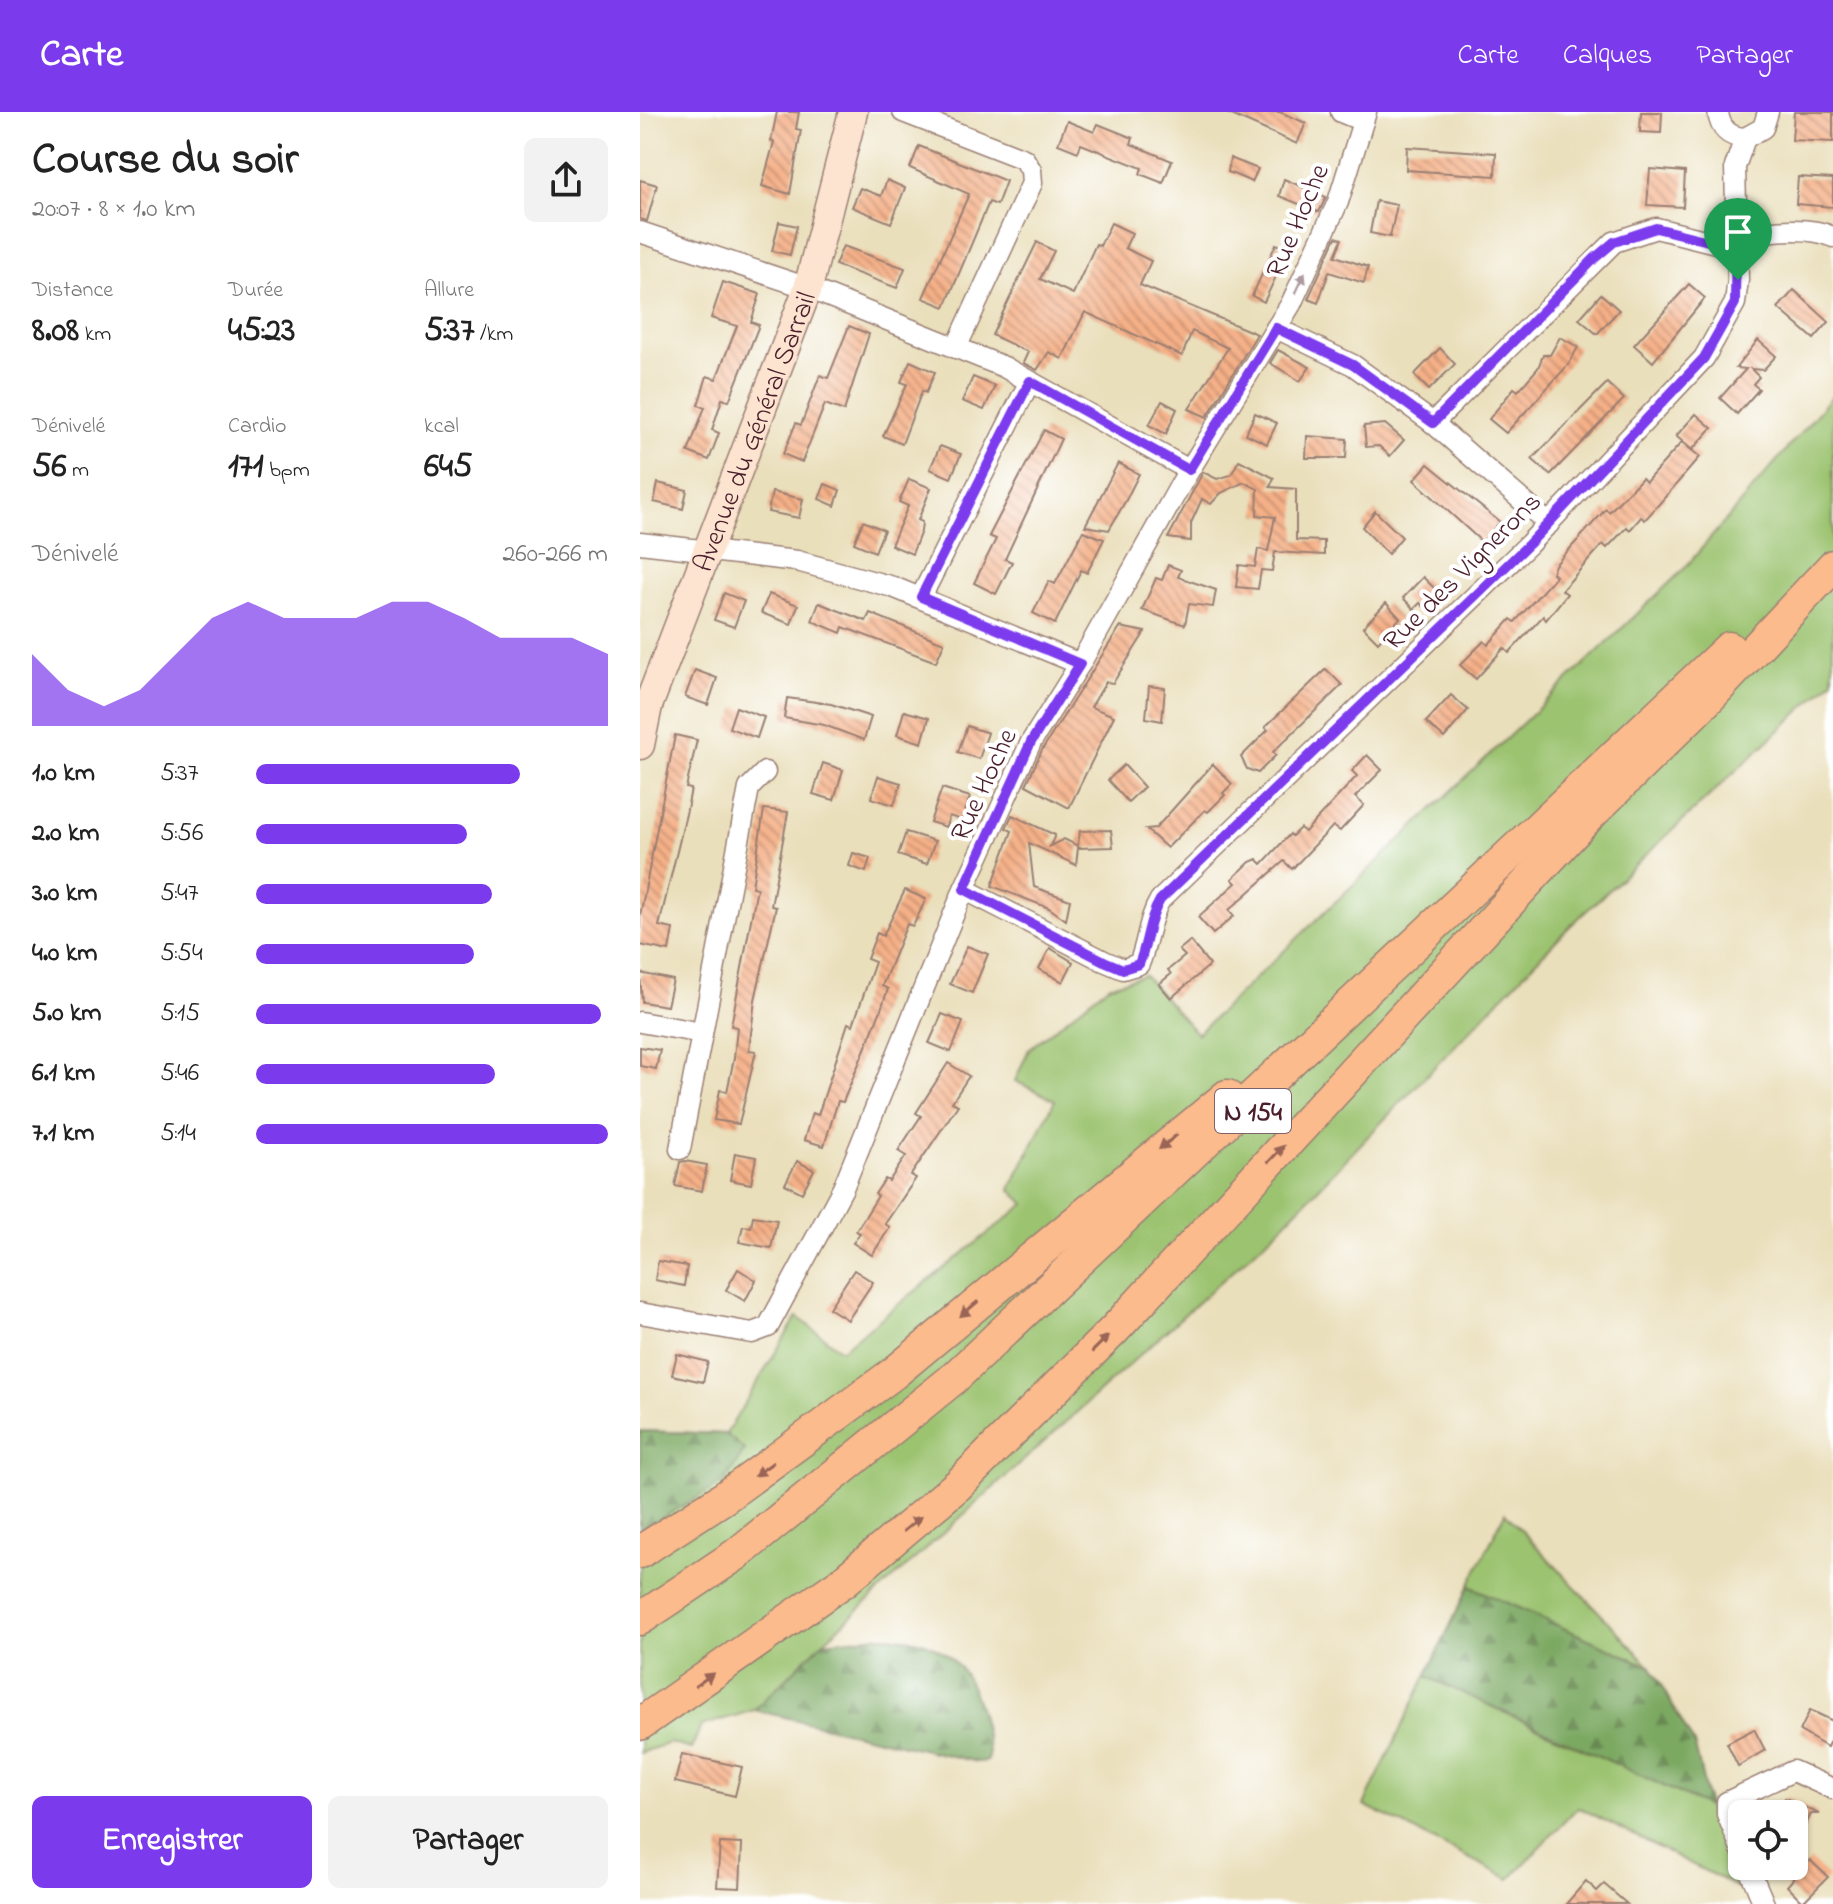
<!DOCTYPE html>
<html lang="fr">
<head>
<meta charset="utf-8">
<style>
	body { margin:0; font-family:"Indie Flower",sans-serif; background:#f2f2f2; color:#222; height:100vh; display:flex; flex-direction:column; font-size:30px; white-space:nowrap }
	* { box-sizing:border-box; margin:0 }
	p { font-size:26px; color:#767676 }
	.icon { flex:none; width:44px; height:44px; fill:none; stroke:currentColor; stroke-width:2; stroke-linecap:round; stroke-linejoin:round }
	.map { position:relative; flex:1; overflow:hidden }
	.side { display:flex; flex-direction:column; background:#fff; width:640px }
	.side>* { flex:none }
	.tools { position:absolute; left:1088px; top:1688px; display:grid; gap:16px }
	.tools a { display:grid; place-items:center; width:80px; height:80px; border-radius:12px; background:#fff; box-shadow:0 2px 6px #0004; font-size:40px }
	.pin { position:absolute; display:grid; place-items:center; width:68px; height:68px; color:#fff; margin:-82px -34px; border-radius:50% 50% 50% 0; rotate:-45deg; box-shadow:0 0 8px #0007 }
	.pin .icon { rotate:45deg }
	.round { display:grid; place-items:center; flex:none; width:84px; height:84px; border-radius:12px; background:#f2f2f2 }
	.headline { display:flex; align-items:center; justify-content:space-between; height:136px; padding:0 32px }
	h1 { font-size:44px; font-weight:700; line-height:60px }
	.figures { display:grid; grid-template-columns:repeat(3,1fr); gap:12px; height:136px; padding:8px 32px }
	.figures div { display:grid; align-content:center }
	.figures b { font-size:34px; font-weight:700 }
	.figures small { font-size:22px; font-weight:400 }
	.figures p { font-size:22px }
	.chart { height:224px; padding:16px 32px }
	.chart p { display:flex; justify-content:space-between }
	.chart svg { width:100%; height:144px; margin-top:8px; fill:#7c3aed; opacity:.7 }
	.button { display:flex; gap:16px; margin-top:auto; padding:16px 32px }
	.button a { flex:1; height:92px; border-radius:12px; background:#7c3aed; color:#fff; font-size:32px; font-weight:700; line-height:92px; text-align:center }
	.button a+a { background:#f2f2f2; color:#222 }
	ul { padding:0 32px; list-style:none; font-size:26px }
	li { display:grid; grid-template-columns:128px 96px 1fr; align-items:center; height:60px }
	li i { height:20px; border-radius:10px; background:#7c3aed }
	header { display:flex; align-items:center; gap:48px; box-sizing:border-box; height:112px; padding:0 40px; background:#7c3aed; color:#fff }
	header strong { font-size:38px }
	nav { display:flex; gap:44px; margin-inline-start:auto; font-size:28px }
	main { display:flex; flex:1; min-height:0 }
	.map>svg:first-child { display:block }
	.green { fill:#9bc36f; stroke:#72714d; stroke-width:2 }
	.forest { fill:url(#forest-firs); stroke:#636446; stroke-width:2 }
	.building { fill:url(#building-back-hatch) }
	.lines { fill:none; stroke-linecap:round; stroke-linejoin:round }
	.street-casing { stroke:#9a7f73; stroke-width:23 }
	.secondary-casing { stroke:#9a7f73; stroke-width:31 }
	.primary-casing { stroke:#9a7f73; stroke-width:35 }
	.street { stroke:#fff; stroke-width:20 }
	.secondary { stroke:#fde4d1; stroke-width:28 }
	.primary { stroke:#fbbb8c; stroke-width:32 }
	.oneway { fill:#ae9aa0 }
	.oneway2 { fill:#9a6557 }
	.route-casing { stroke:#fff; stroke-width:16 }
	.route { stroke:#7c3aed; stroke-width:10 }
	.labels { text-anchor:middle; stroke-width:8; stroke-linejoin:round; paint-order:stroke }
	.shield { fill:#fff; stroke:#80626b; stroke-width:2 }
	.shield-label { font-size:26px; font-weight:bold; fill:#4a1f2b }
	.street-label { font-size:28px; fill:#4a1f2b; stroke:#fff }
</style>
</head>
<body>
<header>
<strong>Carte</strong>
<nav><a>Carte</a><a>Calques</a><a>Partager</a></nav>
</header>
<main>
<section class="side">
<div class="headline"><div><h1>Course du soir</h1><p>20:07 · 8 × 1.0 km</p></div><a class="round"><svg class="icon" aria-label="share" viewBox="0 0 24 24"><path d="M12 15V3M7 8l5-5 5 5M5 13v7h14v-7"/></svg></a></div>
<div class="figures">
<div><p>Distance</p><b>8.08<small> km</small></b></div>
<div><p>Durée</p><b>45:23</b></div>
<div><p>Allure</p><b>5:37<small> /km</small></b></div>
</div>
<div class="figures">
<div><p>Dénivelé</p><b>56<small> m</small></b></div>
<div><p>Cardio</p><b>171<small> bpm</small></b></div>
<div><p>kcal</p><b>645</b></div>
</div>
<div class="chart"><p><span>Dénivelé</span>260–266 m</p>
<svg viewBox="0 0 160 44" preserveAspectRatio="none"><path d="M0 44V22L10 33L20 38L30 33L40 22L50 11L60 6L70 11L80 11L90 11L100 6L110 6L120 11L130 17L140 17L150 17L160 22V44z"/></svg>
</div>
<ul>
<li><b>1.0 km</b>5:37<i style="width:75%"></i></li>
<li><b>2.0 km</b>5:56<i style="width:60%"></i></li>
<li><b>3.0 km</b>5:47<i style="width:67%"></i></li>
<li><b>4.0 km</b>5:54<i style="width:62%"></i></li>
<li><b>5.0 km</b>5:15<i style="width:98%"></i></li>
<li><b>6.1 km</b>5:46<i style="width:68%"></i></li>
<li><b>7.1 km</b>5:14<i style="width:100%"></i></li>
</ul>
<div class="button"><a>Enregistrer</a><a>Partager</a></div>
</section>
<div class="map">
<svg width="1193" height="1792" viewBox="0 0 1193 1792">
	<defs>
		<pattern id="forest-firs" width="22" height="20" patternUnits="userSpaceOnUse" patternTransform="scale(2)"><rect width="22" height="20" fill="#7ca962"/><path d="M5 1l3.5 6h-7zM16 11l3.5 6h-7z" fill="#688951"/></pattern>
		<pattern id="building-back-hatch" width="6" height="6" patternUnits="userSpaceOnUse" patternTransform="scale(2)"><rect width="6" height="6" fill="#f5b087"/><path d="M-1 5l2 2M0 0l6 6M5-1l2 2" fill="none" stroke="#c88f6f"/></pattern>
	</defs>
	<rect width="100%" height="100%" fill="#fff"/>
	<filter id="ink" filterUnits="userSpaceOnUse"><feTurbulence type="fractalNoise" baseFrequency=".0125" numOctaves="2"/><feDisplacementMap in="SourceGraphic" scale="16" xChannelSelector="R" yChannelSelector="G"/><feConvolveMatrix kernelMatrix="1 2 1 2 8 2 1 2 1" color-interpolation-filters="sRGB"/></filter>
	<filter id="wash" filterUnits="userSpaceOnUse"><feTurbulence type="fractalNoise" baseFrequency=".006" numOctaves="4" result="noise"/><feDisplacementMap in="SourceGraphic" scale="32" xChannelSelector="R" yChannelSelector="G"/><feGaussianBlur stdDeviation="1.8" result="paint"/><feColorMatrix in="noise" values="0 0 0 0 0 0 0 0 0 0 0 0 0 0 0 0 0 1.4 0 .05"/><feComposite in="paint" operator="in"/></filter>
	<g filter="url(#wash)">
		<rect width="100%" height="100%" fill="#eadfbb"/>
		<g class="green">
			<path d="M1193,283v285l-265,248 -287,299 -458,415 -69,68 -53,16 -10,23 -22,-6 -29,10v-322l86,3 71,-117 44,33 184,-146 -15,-15 45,-89 -40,-19 14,-32 79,-63 36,-11 53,59 487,-465z"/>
			<path d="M865,1401l146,154 -182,-81z"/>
			<path d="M786,1564l283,131 38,85 -169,-85 -68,72 -146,-74z"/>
		</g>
		<g class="forest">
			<path d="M0,1319l86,3 19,16 -21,32 -84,48z"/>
			<path d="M829,1474l182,81 44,79 14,61 -283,-131z"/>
			<path d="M238,1524c81,-1 99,45 111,116l-2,9 -10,1 -223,-52 69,-68z"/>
		</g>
		<g id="blocks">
			<g class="building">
				<path d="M137,0h22l-3,17 5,1 -11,64 -28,-8 12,-44 -3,-1z"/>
				<path d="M585,0h55l26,11 -9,21z"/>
				<path d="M1001,0h21l-1,21 -21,-1z"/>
				<path d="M1154,0h39v30l-41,-2z"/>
				<path d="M427,9l27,11 4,-8 35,14 -2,6 41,17 -9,22 -23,-9 2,-6 -61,-24 -3,8 -20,-8z"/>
				<path d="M279,34l87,35 -9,24 -8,-3 -44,105 -22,-9 46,-104 -59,-26z"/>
				<path d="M767,35l89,6 -1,23 -89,-6z"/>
				<path d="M590,46l28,11 -6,13 -24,-10z"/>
				<path d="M1010,57l35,3 -2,35 -36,-2z"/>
				<path d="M1158,65l35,2v28l-37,-3z"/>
				<path d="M644,67l42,18 -7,15 -40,-16z"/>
				<path d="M0,68l17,5 -10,36 -7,-2z"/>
				<path d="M247,68l18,8 -14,35 -39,-16 8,-19 21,8z"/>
				<path d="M736,89l21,4 -7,32 -20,-4z"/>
				<path d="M139,110l18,4 -7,29 -18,-4z"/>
				<path d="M471,111l21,10 -7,15 26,13 -11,24 117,49 -50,83 -18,-8 39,-61 -36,-17 -10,25 -97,-44 -23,47 -13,-7 -12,18 -14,-7 5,-11 -36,-17 45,-93 17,9 -14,28 33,15 23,-50 4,2z"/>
				<path d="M696,125l6,2 -7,17 33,11 -4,16 -35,-11 -11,31 -10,-4z"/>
				<path d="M636,132l13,5 -25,53 -12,-6z"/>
				<path d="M203,134l62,22 -8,20 -62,-23z"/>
				<path d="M83,170l37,12 -9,28 8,3 -30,76 -7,-2 -10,31 7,3 -10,27 -21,-8 17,-45 -7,-2 9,-29 9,3 21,-53 -26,-8z"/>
				<path d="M1049,172l16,14 -52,64 -19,-17z"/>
				<path d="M1154,178l35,32 -15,17 -36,-31z"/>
				<path d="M961,182l18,16 -22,24 -18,-15z"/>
				<path d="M209,214l20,8 -25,77 -19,-7 -23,58 -19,-8 13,-31 5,2 19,-50 8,3z"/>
				<path d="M920,225l18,10 -9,17 -63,69 -17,-14 25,-31 4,3 20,-23 5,-13h7z"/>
				<path d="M1118,228l18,16 -13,14 -12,-1 8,8 -6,7 6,5 -22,25 -17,-16 26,-29 -10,-1z"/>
				<path d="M800,236l15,16 -26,26 -15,-15z"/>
				<path d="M638,238l32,17 -10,14 -30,-18z"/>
				<path d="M270,249l25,11 -9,21 -4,-2 -20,53 -19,-8 24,-52 -6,-2z"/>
				<path d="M333,265l22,9 -11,24 -22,-9z"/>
				<path d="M967,271l17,16 -74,76 -18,-16z"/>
				<path d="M522,289l15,8 -11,25 -17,-9z"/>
				<path d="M615,301l22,10 -10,21 -21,-10z"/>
				<path d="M1056,302l16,14 -20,22 -16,-14z"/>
				<path d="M745,312l19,16 -14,16 -11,-10 -13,1 -2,-21z"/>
				<path d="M404,318l17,9 -56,120 7,3 -16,32 -22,-11 22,-44 -7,-3z"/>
				<path d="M667,324l40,3 -1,19h-40z"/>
				<path d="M1042,330l18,15 -55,63 -4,-3 -11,13 -3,-3 -20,21 -4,-4 -41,46 5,4 -21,26 -3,-4 -34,37 -5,-5 -28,31 -16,-14 24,-24 4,4 23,-26 4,3 41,-46 -4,-3 3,-8 51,-56 3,3 33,-34 4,4z"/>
				<path d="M300,334l21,8 -10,24 -21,-9z"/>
				<path d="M599,348l35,18 -4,9 26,2v51l28,1v14l-49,-3 -3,19 -11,-1 -3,19 -22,-2 3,-22 16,2 3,-18 10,2 7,-34 -18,-2 1,-26 -14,-7 -23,11 -10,11 -9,-5 -11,24v18l-23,-3 35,-66 14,7 14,-4z"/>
				<path d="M478,351l21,11 -13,26 -17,30 -24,-4z"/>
				<path d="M788,352l72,58 -18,20 -68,-62z"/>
				<path d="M269,367l22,9 -13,32 4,2 -1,9 -9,23 -21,-9 17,-39 -9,-4z"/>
				<path d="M18,371l29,7 -4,19 -29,-7z"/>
				<path d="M185,372l15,6 -5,16 -16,-7z"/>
				<path d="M132,380l31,7 -4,19 -31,-6z"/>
				<path d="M735,399l27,26 -14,17 -26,-27z"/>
				<path d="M223,409l21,9 -9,22 -21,-9z"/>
				<path d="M443,419l21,8 -17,34 -6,-3 -26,54 -22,-11 16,-32 6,3z"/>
				<path d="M528,453l13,5 -3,7 38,13 -3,17 -24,-3 -4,21 -43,-15 14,-32 6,2z"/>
				<path d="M783,465l14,14 -14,15 -3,-3 -6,6 -11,-11z"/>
				<path d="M84,481l20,8 -10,26 -20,-7z"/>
				<path d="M129,482l29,11 -7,19 -30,-11z"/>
				<path d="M179,491l47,18 4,-8 74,30 -8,19 -93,-35 -2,6 -29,-12z"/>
				<path d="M746,491l14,15 -22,24 -15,-15z"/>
				<path d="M480,515l25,5 -32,51 -7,-1 -15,25 23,9 -45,92 -43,-23 16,-35z"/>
				<path d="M686,557l16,16 -69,67 3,3 -18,18 -11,-4 -6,-12 27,-27 -3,-3z"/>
				<path d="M55,558l22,8 -9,27 -23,-8z"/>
				<path d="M509,574l16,2 -3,33 -16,-3z"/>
				<path d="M811,583l17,15 -24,28 -18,-16z"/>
				<path d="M147,586l44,6 40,13 -7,23 -40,-15 -40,-7z"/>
				<path d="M96,595l28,10 -7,21 -28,-10z"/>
				<path d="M264,599l25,7 -7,25 -25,-8z"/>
				<path d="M327,614l21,7 -9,26 -21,-7z"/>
				<path d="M35,623l22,5 -11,48 5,1 -5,25 -27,112 14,3 -4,22 -29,-6v-29z"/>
				<path d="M727,643l15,15 -27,27 9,8 -24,26 -7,-5 -41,43 -8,-8 -55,49 5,6 -21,18 -15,-17 38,-34 -4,-4 18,-17 7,-3 5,5 28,-30 2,2 8,-8 5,4 52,-56 -5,-5z"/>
				<path d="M183,651l20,7 -9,30 -21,-6z"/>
				<path d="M573,652l19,20 -9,9 2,2 -17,17 -3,-2 -38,38 -21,-19 10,-1z"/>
				<path d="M484,653l20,22 -16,15 -20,-22z"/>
				<path d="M238,664l23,7 -7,22 -23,-7z"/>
				<path d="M302,676l28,9 -8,23 -13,-4 -3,11 -16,-5z"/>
				<path d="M124,697l24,3 -17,94 5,1 -21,93 -6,50 7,1 -17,73 -25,-4 6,-30 7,2 7,-34 3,-31 -6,-1 26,-138 -5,-1z"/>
				<path d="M372,703l43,20 -5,11 14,-7 14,7 2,-15 31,-1 2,17 -35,1 -2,17 -47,-22 5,44 36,13 -4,20 -17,-12 -57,-22 20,-55 -6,-3z"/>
				<path d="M266,720l29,9 -8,23 -29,-9z"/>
				<path d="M213,741l17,5 -4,14 -17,-6z"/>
				<path d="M265,778l21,9 -13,27 -6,-2 -25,62 6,3 -9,26 -36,87 -5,-1 -14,45 -20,-6 8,-27 6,2 30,-92 5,2 22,-63 -8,-3 10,-26 6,3z"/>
				<path d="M550,829l20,24 -39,33 -12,-14 12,-10 -3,-4 17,-14 -6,-6z"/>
				<path d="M327,834l21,8 -16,39 -22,-9z"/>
				<path d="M410,836l23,14 -10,20 -24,-13z"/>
				<path d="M0,861l33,7 -6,26 -25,-4z"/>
				<path d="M302,902l21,8 -12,30 -22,-9z"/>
				<path d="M0,935l20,3 -4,19 -16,-3z"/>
				<path d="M308,951l21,13 -17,26 6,3 -47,70 5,3 -31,46 5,3 -18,28 -19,-12 7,-10 -4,-2 22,-35 -3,-2 10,-15 4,2 17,-25 -8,-5 23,-35 -5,-3z"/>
				<path d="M95,1041l21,4 -5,27 -21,-4z"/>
				<path d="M45,1049l22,4 -5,26 -27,-5 5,-24z"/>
				<path d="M157,1049l17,9 -12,23 -17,-9z"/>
				<path d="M113,1104l24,4 -6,28 -32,-6 4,-16 8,1z"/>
				<path d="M18,1149l29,5 -3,20 -29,-6z"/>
				<path d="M98,1157l18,11 -11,21 -19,-11z"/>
				<path d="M214,1158l19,12 -25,38 -19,-12z"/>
				<path d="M37,1242l31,8 -5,20 -31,-7z"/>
				<path d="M1170,1598l23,11v13l-6,13 -27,-16z"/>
				<path d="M1114,1617l11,21 -27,16 -11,-23z"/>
				<path d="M42,1642l60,13 -7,29 -60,-14z"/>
				<path d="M1145,1686l34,16h-8l-17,35v-35h-16z"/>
				<path d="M80,1731l22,1 -2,44 -23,-1z"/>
				<path d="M1170,1748l18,17 -25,25 -16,-16z"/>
				<path d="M946,1769l11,10 7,-7 23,20h-61z"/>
			</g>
		</g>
	</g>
	<g filter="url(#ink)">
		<use href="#blocks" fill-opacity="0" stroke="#9a7f73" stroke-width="2"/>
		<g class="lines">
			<g class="street-casing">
				<g id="street">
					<path d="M263,0l121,47 7,11 1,13 -76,165"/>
					<path d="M701,0l22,9"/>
					<path d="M1078,0c2,17 11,25 27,26l18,-10 5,-16"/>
					<path d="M0,120l168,56 196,79 185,103"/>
					<path d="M636,216l77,37 80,58 116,101"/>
					<path d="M793,311l181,-181 42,-14 64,16c27,-13 86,-20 113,-7"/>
					<path d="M0,431l157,18 96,26 187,77"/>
					<path d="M281,485l109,-216"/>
					<path d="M324,777l140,72 19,8 16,-5c9,-22 9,-44 21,-64l369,-356 175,-186 31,-55 3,-23 -3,-113 10,-29"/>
					<path d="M0,910l62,11"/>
					<path d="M40,1037l69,-361 16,-16"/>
					<path d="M0,1201l112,20 16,-6 75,-139 121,-299 67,-147 49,-78 102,-182 109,-178 47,-102 28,-90"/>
					<path d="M1102,1739l-15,-37v-12l66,-31 40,18"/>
					<path d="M1108,1754l16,38"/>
				</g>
			</g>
			<g class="secondary-casing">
				<g id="secondary">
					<path id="s1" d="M0,633l8,-39 160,-418 45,-176"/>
				</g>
			</g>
			<g class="primary-casing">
				<g id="primary">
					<path d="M0,1440l85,-55 169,-124 333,-277"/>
					<path d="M0,1507l97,-65 216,-175 776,-731"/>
					<path d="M0,1612l204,-143 114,-96 157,-156 473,-512 121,-119 124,-132"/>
				</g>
			</g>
			<use href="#street" class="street"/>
			<use href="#secondary" class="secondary"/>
			<use href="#primary" class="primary"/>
		</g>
		<defs><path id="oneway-solid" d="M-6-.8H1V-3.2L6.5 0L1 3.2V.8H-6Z" transform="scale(2)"/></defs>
		<use class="oneway" href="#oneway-solid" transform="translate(660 171) rotate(-65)"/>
		<g class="oneway2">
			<use href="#oneway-solid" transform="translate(528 1030) rotate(141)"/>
			<use href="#oneway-solid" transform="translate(636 1042) rotate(-47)"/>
			<use href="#oneway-solid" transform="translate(329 1197) rotate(140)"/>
			<use href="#oneway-solid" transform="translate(460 1232) rotate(-45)"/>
			<use href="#oneway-solid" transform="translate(124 1357) rotate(144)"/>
			<use href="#oneway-solid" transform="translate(272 1412) rotate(-40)"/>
			<use href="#oneway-solid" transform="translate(64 1568) rotate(-36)"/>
		</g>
	</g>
	<g class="lines" filter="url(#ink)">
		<g class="route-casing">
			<path id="route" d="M1016,116l64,16 16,-8 -1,67 -31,55 -175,186 -369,356c-12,20 -12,42 -21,64l-16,5 -19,-8 -140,-72 67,-147 49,-78 -159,-67 109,-216 159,89 87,-142 77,37 80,58 162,-165 19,-16z"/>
		</g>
		<use href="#route" class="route"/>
	</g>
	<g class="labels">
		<rect class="shield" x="575" y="977" width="76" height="44" rx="6"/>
		<g class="shield-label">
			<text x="613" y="1008">N 154</text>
		</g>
		<g class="street-label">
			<text transform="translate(656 108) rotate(-67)" y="10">Rue Hoche</text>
			<text dy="10" stroke="none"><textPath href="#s1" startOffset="334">Avenue du Général Sarrail</textPath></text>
			<text transform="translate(821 458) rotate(-45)" y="10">Rue des Vignerons</text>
			<text transform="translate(342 672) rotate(-65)" y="10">Rue Hoche</text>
		</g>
	</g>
</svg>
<div class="tools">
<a><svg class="icon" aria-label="locate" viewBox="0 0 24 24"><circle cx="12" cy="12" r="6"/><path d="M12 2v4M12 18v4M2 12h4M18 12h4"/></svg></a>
</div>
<div class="pin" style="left:1098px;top:168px;background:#1e9e55"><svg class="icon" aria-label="arrive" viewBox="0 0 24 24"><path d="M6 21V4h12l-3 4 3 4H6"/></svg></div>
</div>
</main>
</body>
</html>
